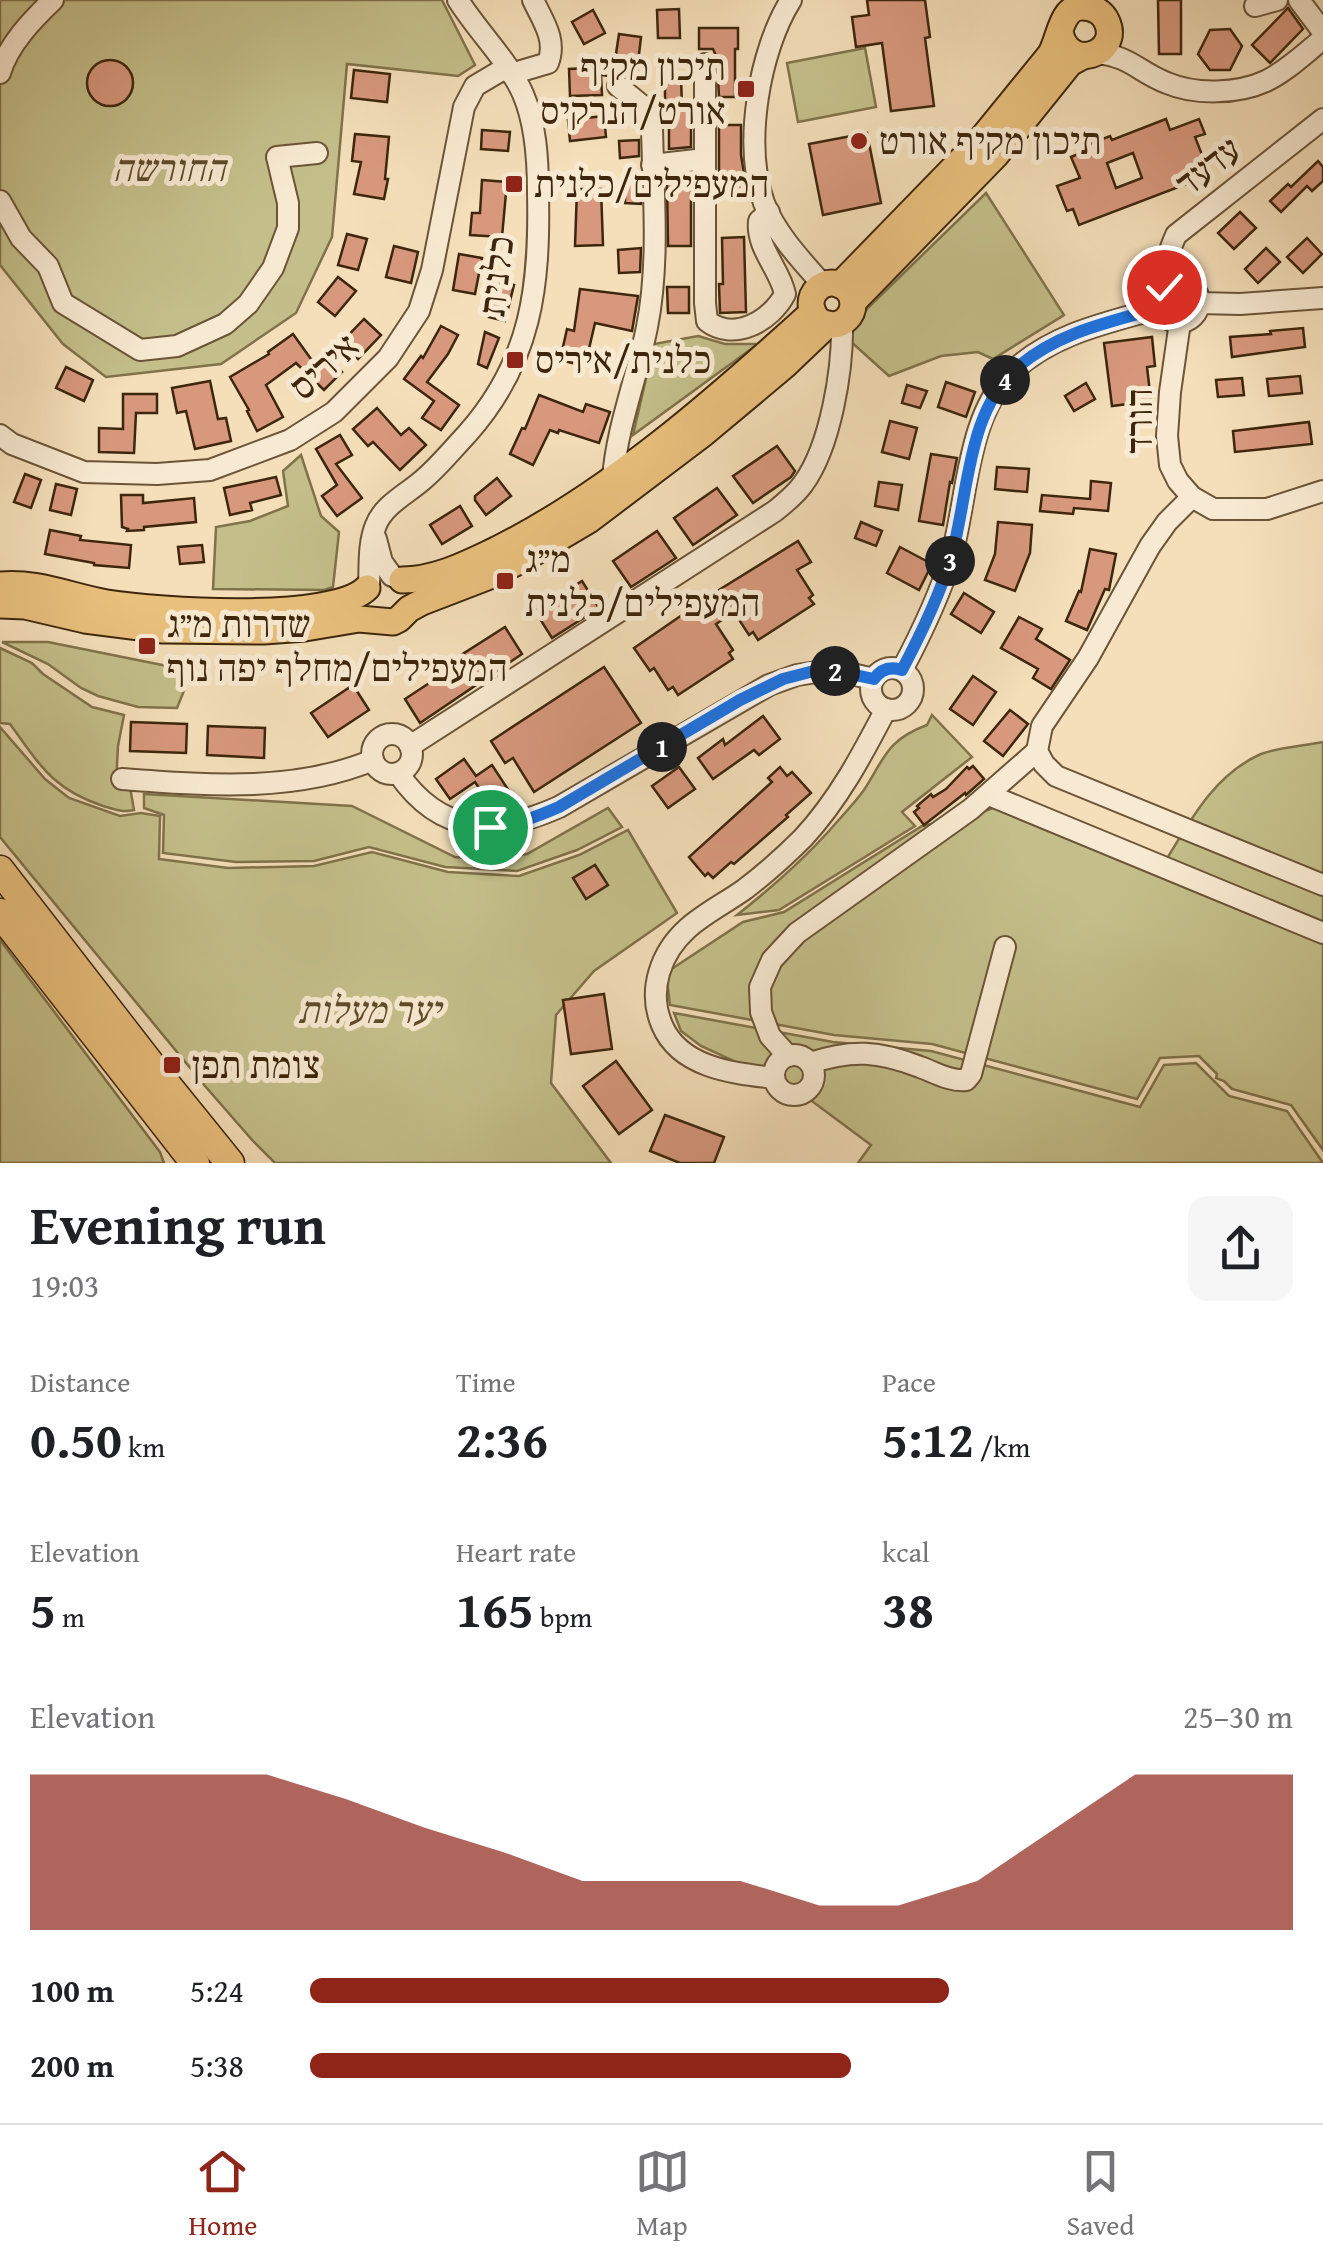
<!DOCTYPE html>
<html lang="en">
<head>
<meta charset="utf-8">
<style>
	body { margin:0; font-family:"Gentium Book Plus","Frank Ruhl Libre",serif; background:#f6f6f6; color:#202124; height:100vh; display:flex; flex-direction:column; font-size:38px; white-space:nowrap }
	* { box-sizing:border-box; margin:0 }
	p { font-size:32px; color:#757577 }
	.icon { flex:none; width:55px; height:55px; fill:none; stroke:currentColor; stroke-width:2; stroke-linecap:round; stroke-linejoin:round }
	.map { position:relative; height:1163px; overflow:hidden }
	.drawer { display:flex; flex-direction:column; background:#fff; flex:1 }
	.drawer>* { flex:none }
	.pin { position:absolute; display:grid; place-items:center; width:85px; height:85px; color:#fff; margin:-42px; border:5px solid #fff; border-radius:50%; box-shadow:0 2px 10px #0007 }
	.km { position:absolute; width:50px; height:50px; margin:-25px; border-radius:50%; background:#222; color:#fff; font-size:28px; line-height:50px; text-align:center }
	.round { display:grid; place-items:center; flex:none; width:105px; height:105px; border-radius:20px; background:#f6f6f6 }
	.overview { display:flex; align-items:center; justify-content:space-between; height:170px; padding:0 30px }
	h1 { font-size:55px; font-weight:700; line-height:75px }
	.stats { display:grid; grid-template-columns:repeat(3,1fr); gap:15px; height:170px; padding:10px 30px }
	.stats div { display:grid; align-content:center }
	.stats b { font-size:50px; font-weight:700 }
	.stats small { font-size:28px; font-weight:400 }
	.stats p { font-size:28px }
	.chart { height:280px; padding:20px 30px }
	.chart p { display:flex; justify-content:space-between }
	.chart svg { width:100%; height:180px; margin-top:10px; fill:#8f2418; opacity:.7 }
	ul { padding:0 30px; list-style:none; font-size:32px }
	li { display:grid; grid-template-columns:160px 120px 1fr; align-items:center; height:75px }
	li i { height:25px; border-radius:12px; background:#8f2418 }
	.dock { display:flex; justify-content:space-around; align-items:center; height:140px; border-top:2px solid #e0e0e0; background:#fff; font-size:28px; color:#757577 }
	.dock a { display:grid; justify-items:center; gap:5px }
	.dock .on { color:#8f2418 }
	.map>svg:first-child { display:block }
	.green { fill:#c4bf8a; stroke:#80724a; stroke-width:2.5 }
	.building { fill:#d8987e; stroke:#3d260b; stroke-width:2.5; fill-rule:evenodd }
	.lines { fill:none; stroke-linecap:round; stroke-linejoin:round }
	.minor-casing { stroke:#6b5437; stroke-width:24 }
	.major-casing { stroke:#3d260b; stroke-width:29 }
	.highway-casing { stroke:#3d260b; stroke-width:31 }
	.minor { stroke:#f8ead2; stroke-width:20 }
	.major { stroke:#eac07d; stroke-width:25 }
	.highway { stroke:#eac07d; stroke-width:28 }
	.route-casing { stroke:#fff; stroke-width:20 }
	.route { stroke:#1a73e8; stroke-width:12 }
	.poi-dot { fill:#8f2418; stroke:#f8ead2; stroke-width:4 }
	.labels { text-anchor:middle; stroke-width:10; stroke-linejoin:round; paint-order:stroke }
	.poi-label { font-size:38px; fill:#3d260b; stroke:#f8ead2; text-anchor:start }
	.street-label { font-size:38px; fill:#3d260b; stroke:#f8ead2 }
	.park-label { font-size:38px; font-style:italic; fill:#5f4c2b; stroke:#f8ead2 }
</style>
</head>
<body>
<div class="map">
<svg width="1323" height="1163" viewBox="0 0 1323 1163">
	<rect width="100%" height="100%" fill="#f4dfba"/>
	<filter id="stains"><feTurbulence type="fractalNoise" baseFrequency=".002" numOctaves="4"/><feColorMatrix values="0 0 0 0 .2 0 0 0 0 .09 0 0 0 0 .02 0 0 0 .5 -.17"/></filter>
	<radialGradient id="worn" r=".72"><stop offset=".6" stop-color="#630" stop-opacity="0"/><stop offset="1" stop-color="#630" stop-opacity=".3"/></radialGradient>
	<g class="green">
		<path d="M0,0h442l33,65 -17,11 -111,-12 -15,173 -36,76 -75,51 -115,13 -43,-33 -63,-79z"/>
		<path d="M865,48l11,59 -78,15 -11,-59z"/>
		<path d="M986,193l78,122 -71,44 -15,-7 -37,4 -52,20 -40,-36 -12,-2z"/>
		<path d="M698,336l27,8h33l-125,91 21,-91z"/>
		<path d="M301,455l20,61 18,16 -6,55 -9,3 -111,-1 3,-62 34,-6 38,-15 -5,-35z"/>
		<path d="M2,642h46l144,29 -15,37 -39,-1 -40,-11 -17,-8 -33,-24z"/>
		<path d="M0,648l32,15 11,11 49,33 32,8 -6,31 -2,37 14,4 4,23c-12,3 -20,-1 -31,-4 -51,-17 -63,-41 -93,-82l-10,-1z"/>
		<path d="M932,715l40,42 -70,55 13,14 -136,84 -42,5c33,-26 64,-53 92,-84 11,-13 25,-27 35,-41 21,-33 23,-50 63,-65z"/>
		<path d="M0,727l45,52 24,19 51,18 21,-3 19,3 -1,43 69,9 86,-2 58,-14 76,20 71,4 60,-21 49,-25 49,83 -83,58 -38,44 -5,68 60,80h-336l-22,-22 -48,-55 -205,-249z"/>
		<path d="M1323,742v408l-32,-45 -59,-16 -8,-8 -8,-3 1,-4 -18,-18 -39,2 -23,41 -205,-55 -98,-9 -164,-30 -3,-24 3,-11 73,-48 41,-10 138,-86 45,-9 38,-13 158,61c26,-42 50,-90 98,-111 18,-7 42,-8 62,-12z"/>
		<path d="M144,794l208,12 103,51 33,3 39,-6 81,-46 14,19 -45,23 -60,21 -72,-4 -76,-20 -55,14 -78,1 -73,-9 1,-38 -20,-7z"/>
		<path d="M0,940l160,212 4,11h-164z"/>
		<path d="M674,1013l159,29 98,9 209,56 24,-42 32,-2 33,33 58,15 36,52h-465l13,-18 -74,-55 -96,-44 -20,-15z"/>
	</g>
	<g class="building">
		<path d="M867,0h58l5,37 -5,1 9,68 -43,5 -9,-68 -26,4 -4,-30 17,-2z"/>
		<path d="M1158,0h23v54h-22z"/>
		<path d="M1288,8l15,21 -33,34 -18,-18z"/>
		<path d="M679,9l1,29h-22l-1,-28z"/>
		<path d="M593,10l12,23 -21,11 -12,-22z"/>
		<path d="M699,28h39v21h-3v48h-16l-2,-39 -4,-9h-14z"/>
		<path d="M1230,29l12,17 -12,24h-20l-12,-16 12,-24z"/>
		<path d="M619,34l22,3 -5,43 -17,-8 -10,4 -8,-1 1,20 -32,1 -1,-27 45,-2z"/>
		<circle cx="110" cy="83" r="23"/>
		<path d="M354,70l36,4 -3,28 -36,-4z"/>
		<path d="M665,78h16l1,27h9v42l-22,2v-47h-4z"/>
		<path d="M604,116l2,21 -36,4 -2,-21z"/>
		<path d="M1166,119l4,11 29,-11 6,15 -10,3 15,38 -131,50 -6,-16 -6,2 -10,-25 23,-8 -9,-21 12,-5 -1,-5 28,-11 2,4zM1133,153l9,25 -26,10 -9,-25z"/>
		<path d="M719,125h22v30l6,36 -28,1z"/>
		<path d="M482,130l28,2 -2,19 -27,-2z"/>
		<path d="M867,133l14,70 -58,12 -14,-71z"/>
		<path d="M355,134l34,3 -4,42h3l-4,20 -30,-5 7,-32 -9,-1z"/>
		<path d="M639,140v16l-19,2 -1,-17z"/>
		<path d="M1318,161l5,6v14l-11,10 -5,-5 -26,26 -11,-11 18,-17 3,3z"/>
		<path d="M482,180l25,2 -5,55 -32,-2 2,-22h8z"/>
		<path d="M625,180h15l1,24 -16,-1z"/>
		<path d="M667,183h24v63h-23z"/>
		<path d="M577,189h24l2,56 -28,1z"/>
		<path d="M1240,212l16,16 -22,21 -16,-16z"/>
		<path d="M347,234l20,5 -9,31 -20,-5z"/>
		<path d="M744,237l2,75 -26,1 -1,-29h4l-1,-46z"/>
		<path d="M1307,238l15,16 -19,19 -16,-16z"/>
		<path d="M394,246l24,6 -7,31 -25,-6z"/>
		<path d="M641,248l-1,24 -21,1 -1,-23z"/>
		<path d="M1266,248l14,14 -22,21 -13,-14z"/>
		<path d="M459,254l23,4 -7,36 -22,-4z"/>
		<path d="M338,277l18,14 -21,25 -17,-14z"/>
		<path d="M501,282l13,3 -9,36 -16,-4z"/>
		<path d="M667,287h22v26h-21z"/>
		<path d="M580,289l58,7 -6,35 -37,-8 -10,43 -25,-6 7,-31 7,2z"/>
		<path d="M364,319l17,16 -23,24 -17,-16z"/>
		<path d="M441,326l17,9 -10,19 -21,28 32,23 -18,25 -19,-12 12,-17 -30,-22 17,-23 2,2z"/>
		<path d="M1303,328l2,19 -73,10 -2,-20 41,-3 -1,-3z"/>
		<path d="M485,332l14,6 -12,30 -9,-4z"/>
		<path d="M293,334l23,32 10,-10 16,16 -18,18 -28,-27 -30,22 17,32 -26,14 -10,-20 2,-1 -19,-33 39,-23 -1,-2z"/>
		<path d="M1152,337l3,29 -8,1 4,34 -39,5 -8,-63z"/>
		<path d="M66,367l27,13 -9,21 -28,-13z"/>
		<path d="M1300,376l2,17 -33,3 -2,-17z"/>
		<path d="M1242,378l2,17 -26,2 -2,-17z"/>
		<path d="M210,381l8,38 8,-1 5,23 -36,8 -9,-38 -9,2 -5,-25z"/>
		<path d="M946,382l29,10 -9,25 -28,-10z"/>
		<path d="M1086,383l9,16 -21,12 -9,-15z"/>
		<path d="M907,385l20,6 -7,17 -18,-5z"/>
		<path d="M123,394h34v19h-21l-2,40 -35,-1v-24l24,1z"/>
		<path d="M539,395l44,17 3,-8 24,8 -11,31 -40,-13 -1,3 -8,-3 -17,35 -23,-11 12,-26 3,1z"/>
		<path d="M377,408l24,27 8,-7 17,17 -26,25 -27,-28 -5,4 -15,-17z"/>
		<path d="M890,421l27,7 -8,31 -27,-7z"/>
		<path d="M1309,422l3,22 -77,8 -2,-21z"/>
		<path d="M340,435l12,20 -16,9 26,34 -25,18 -15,-20 15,-11 -21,-36z"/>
		<path d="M777,446l18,25 -4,6 -38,26 -20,-27z"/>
		<path d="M931,454l26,4 -5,25 -2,-1 -7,43 -24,-4z"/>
		<path d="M997,467l32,2 -2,23 -32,-3z"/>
		<path d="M25,474l16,6 -10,28 -17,-6z"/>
		<path d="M276,477l5,18 -31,8 2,7 -22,5 -6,-27z"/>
		<path d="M497,478l14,18 -25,19 -11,-15v-4z"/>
		<path d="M1091,481l20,2 -3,28 -34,-3 -1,6 -33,-3 2,-16 48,4z"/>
		<path d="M879,482l23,3 -4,25 -23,-4z"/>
		<path d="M56,484l21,5 -6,26 -21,-5z"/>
		<path d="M717,488l20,27 -44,30 -19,-27z"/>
		<path d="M121,495h22v8l51,-5 2,24 -52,5v3l-17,1 1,-2 -6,-2z"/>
		<path d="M460,506l12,20 -30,18 -12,-19z"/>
		<path d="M861,522l21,9 -6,15 -21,-8z"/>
		<path d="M998,522l34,3 -2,28 -15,38 -30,-11 10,-26z"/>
		<path d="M50,530l31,6 -1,4 51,5 -2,23 -35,-3v-2l-49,-9z"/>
		<path d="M657,531l19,27 -45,29 -18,-26z"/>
		<path d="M798,541l13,21 -14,8 16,25 -4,3 5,6 -56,36 -5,-8 -4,3 -15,-23 -18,12 17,26 -4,3 4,6 -55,36 -5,-8 -5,3 -14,-22 -4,3 -16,-23 80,-55z"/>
		<path d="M202,545l2,17 -24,2 -2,-17z"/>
		<path d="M900,547l32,17 -13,26 -32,-17z"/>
		<path d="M1090,549l26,5 -7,36 -4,-1 -18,41 -21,-9 13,-30 2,1z"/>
		<path d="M582,581l17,27 -47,30 -17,-27z"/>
		<path d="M964,593l30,19 -13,21 -30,-19z"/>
		<path d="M1019,617l23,12 -6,10 34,21 -19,29 -18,-11 5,-9 -37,-21z"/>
		<path d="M505,627l17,27 -102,69 -15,-24 56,-37 -3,-5z"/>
		<path d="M604,667l37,56 -107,69 -21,-34 -8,5 -14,-22z"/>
		<path d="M973,676l23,16 -23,33 -23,-16z"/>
		<path d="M353,685l16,25 -41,27 -17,-24z"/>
		<path d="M1010,710l18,14 -25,32 -19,-15z"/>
		<path d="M763,716l17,23 -21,16 -5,-5 -41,29 -15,-21 25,-19 2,6z"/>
		<path d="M131,722l56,2 -1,29 -56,-2z"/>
		<path d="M208,726l57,2 -1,30 -57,-3z"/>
		<path d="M464,759l12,17 16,-11 19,29 -19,13 -17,-25 -25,17 -14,-20z"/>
		<path d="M973,766l11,13 -18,16 -1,-2 -41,32 -10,-13 5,-4 -2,-2 14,-12 2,3 13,-8 21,-22 2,2z"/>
		<path d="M679,767l16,22 -27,19 -16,-22z"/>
		<path d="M780,767l7,9 5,-4 19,21 -25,22 2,2 -54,47 -3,-2 -18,16 -5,-5 -3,3 -16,-19 83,-75 -4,-4z"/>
		<path d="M595,865l13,20 -22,14 -13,-21z"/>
		<path d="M604,994l8,55 -41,5 -8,-54z"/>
		<path d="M616,1061l36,49 -33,24 -36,-48z"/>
		<path d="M665,1115l59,22 -10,26h-34l-30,-12z"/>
	</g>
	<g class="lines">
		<g class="minor-casing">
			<g id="minor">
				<path d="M791,0c-32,51 -48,145 -27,203 12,31 37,57 59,82"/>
				<path d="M1299,0l24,32"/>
				<path d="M1255,6l22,-6"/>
				<path d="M1096,53c35,3 42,19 71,30 28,12 71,11 99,-2 21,-10 39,-28 57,-42"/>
				<path d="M705,64v239l2,18c27,21 64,0 78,-27 -5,-25 -29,-46 -26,-73l10,-9"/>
				<path d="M0,73c8,-28 32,-53 53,-73"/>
				<path d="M511,74l37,-11c9,-23 -5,-42 -15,-63"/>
				<path d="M652,165l53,-6"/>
				<path d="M0,201l21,37 27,28 15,37 77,47 37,-4 48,-22 23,-20 25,-36 15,-40v-25l-11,-46 40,-4"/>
				<circle cx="1179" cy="302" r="20"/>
				<path d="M1169,284c-6,-17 0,-33 7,-49l147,-116"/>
				<path d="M1199,303l41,1 83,-6"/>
				<path d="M1180,322l-10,70 -3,44 3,29 8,16 14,16 21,12h54l56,-18"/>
				<path d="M0,435l12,9 72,28 73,2 53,-4 80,-30 44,-28 54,-54 31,-47 13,-41 32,-163 11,-21 32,-19"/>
				<path d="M613,478c4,-52 24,-100 34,-151 13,-66 6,-135 5,-201l-7,-18 -27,-22"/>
				<path d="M376,539l6,23 10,14"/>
				<path d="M369,586c1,-20 -1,-42 7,-61 8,-21 33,-32 49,-47 15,-13 28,-29 42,-44 65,-73 73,-148 71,-242 0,-32 -2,-68 -15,-98 -15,-34 -45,-62 -65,-94"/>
				<circle cx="892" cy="689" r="21"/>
				<path d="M902,670c19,-36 37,-73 49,-112 17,-60 15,-142 62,-187 41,-38 94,-48 146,-63"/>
				<circle cx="392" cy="754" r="20"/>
				<path d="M410,746l365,-235c10,-8 21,-17 28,-27 28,-38 40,-116 39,-161"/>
				<path d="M1037,751l7,13 12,12 267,109"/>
				<path d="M398,773c43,63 98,62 161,34l210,-122 28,-10 26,-4 25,2 25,6"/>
				<path d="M122,779c83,6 172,14 251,-19"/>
				<path d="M989,795l334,138"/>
				<circle cx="794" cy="1075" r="20"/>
				<path d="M788,1056l-18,-20 -9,-24 -1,-25 12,-27 25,-27 174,-124 66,-58 5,-25 46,-68 62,-112 17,-24 25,-25"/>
				<path d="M810,1063c42,-14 69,-12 110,4 14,5 31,15 46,13l5,-6 34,-127"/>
				<path d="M774,1078c-41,-5 -94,-10 -112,-53 -15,-35 -1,-73 26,-97 17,-15 39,-26 57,-39 21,-16 40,-33 58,-51 36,-39 59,-83 83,-129"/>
			</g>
		</g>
		<g class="major-casing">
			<g id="major">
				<circle cx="832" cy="304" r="21"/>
				<path d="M840,285l140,-144 70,-86c11,-17 10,-55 40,-47 8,2 14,7 17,14 14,32 -39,51 -47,10"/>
				<path d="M853,302l143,-147 74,-92 13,-7"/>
				<path d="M402,580c34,0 64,-16 94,-30 116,-58 221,-151 317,-238"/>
				<path d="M0,585c36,-4 72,12 107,18 50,8 225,20 260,-15"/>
				<path d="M0,605l25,1 60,14 78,10 101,1 41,-3 54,-9 34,3 6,-3 10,-10 13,-7 65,-25 36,-18 66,-39 115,-87 80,-67 44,-42"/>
			</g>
		</g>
		<g class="highway-casing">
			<g id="highway">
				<path d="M0,870l158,204 72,89"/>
				<path d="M0,913l195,250"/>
			</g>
		</g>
		<use href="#minor" class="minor"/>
		<use href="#major" class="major"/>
		<use href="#highway" class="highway"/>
	</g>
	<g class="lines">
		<g class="route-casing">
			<path id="route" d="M490,827c25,-2 46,-10 69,-20l181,-107 43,-21 27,-7 26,-1 38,8c7,-10 16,-13 28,-9 19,-36 37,-73 49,-112 18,-63 15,-147 68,-192 40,-34 91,-44 140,-58v-11l5,-10"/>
		</g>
		<use href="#route" class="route"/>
	</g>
	<g class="poi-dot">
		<rect x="736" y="79" width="20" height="20" rx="5"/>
		<circle cx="859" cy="141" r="10"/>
		<rect x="504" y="174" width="20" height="20" rx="5"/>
		<rect x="505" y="350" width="20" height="20" rx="5"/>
		<rect x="495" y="571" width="20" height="20" rx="5"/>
		<rect x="137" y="636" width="20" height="20" rx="5"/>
		<rect x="162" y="1055" width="20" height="20" rx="5"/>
	</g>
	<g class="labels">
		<g class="poi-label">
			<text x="726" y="80" text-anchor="end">תיכון מקיף<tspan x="726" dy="44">אורט/הנרקיס</tspan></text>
			<text x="879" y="154">תיכון מקיף אורט</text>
			<text x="534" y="197">המעפילים/כלנית</text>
			<text x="535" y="373">כלנית/איריס</text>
			<text x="525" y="572">מ״ג<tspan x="525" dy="44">המעפילים/כלנית</tspan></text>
			<text x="167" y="637">שדרות מ״ג<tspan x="167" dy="44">המעפילים/מחלף יפה נוף</tspan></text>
			<text x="192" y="1078">צומת תפן</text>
		</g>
		<g class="street-label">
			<text transform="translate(1208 166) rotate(-38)" y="13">עדעד</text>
			<text transform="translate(496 276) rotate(-83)" y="13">כלנית</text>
			<text transform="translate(324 366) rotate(-42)" y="13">איריס</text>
			<text transform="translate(1139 421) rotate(-90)" y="13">הורד</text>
		</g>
		<g class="park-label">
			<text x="169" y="181">החורשה</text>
			<text x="369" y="1023">יער מעלות</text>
		</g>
	</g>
	<rect width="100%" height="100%" filter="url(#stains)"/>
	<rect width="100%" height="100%" fill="url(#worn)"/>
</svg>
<div class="pin" style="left:490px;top:827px;background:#1e9e55"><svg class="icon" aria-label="arrive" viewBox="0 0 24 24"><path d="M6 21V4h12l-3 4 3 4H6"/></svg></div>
<div class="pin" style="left:1164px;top:287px;background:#d93025"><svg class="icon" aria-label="check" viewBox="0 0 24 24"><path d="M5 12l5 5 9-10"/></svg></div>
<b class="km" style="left:662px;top:747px">1</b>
<b class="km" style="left:835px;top:671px">2</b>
<b class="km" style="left:950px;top:561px">3</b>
<b class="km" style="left:1005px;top:380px">4</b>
</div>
<section class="drawer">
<div class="overview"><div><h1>Evening run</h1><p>19:03</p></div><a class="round"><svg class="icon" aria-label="share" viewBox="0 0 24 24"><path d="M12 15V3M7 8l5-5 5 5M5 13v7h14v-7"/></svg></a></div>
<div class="stats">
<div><p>Distance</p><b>0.50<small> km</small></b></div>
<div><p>Time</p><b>2:36</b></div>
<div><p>Pace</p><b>5:12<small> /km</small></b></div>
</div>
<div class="stats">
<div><p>Elevation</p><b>5<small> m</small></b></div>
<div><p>Heart rate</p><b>165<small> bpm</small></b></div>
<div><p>kcal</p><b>38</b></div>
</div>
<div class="chart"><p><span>Elevation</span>25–30 m</p>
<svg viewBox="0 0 160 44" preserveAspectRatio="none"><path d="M0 44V6L10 6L20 6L30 6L40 12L50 19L60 25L70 32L80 32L90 32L100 38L110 38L120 32L130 19L140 6L150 6L160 6V44z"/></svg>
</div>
<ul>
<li><b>100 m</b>5:24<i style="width:65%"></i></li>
<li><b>200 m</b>5:38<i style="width:55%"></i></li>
</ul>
</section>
<nav class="dock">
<a class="on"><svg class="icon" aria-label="home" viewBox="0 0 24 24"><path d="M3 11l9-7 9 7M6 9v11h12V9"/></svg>Home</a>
<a><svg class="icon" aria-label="map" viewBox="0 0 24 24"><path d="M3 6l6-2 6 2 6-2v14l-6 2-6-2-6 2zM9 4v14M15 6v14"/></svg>Map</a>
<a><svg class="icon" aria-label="saved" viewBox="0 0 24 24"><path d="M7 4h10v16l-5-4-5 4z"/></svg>Saved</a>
</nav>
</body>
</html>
